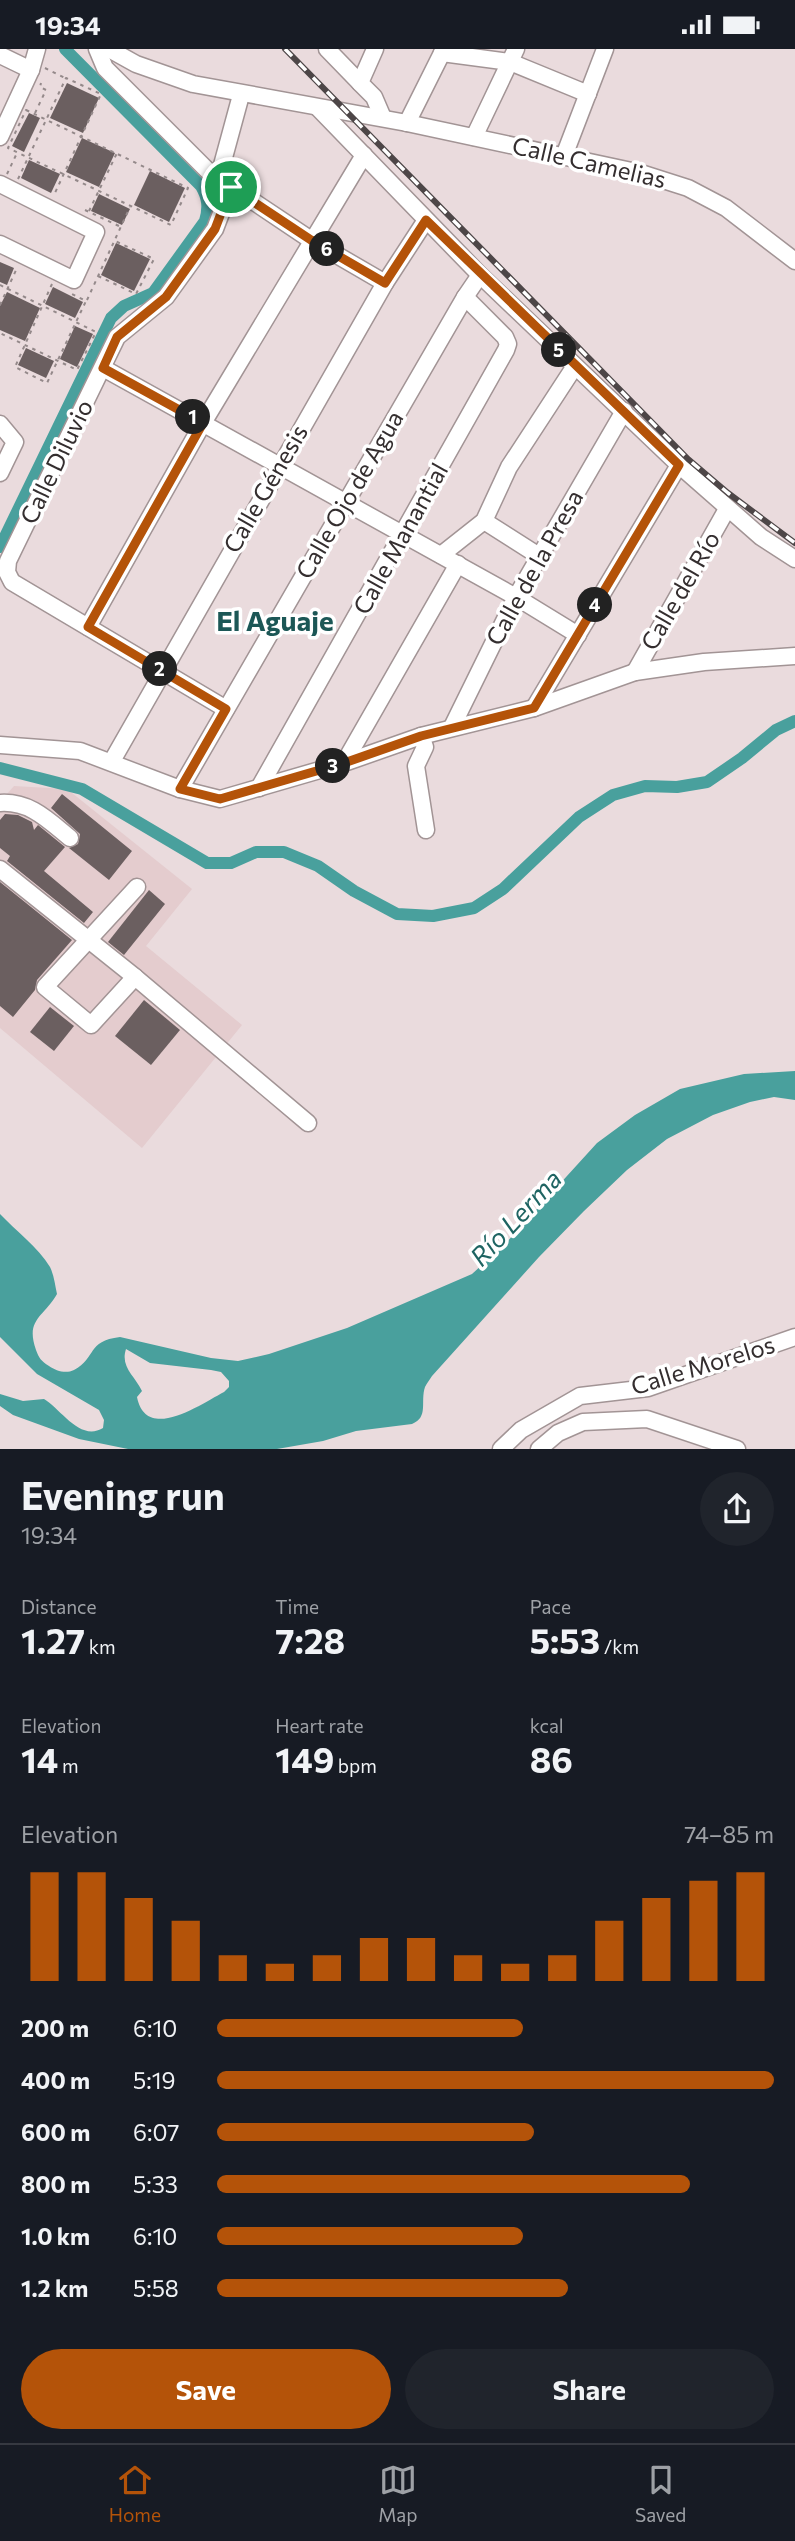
<!DOCTYPE html>
<html lang="en">
<head>
<meta charset="utf-8">
<style>
	body { margin:0; font-family:Commissioner,sans-serif; background:#20242c; color:#f1f3f6; height:100vh; display:flex; flex-direction:column; font-size:26px; white-space:nowrap }
	* { box-sizing:border-box; margin:0 }
	p { font-size:23px; color:#9ea1a6 }
	.icon { flex:none; width:38px; height:38px; fill:none; stroke:currentColor; stroke-width:2; stroke-linecap:round; stroke-linejoin:round }
	.map { position:relative; height:1400px; overflow:hidden }
	.sheet { display:flex; flex-direction:column; background:#171b24; flex:1 }
	.sheet>* { flex:none }
	.pin { position:absolute; display:grid; place-items:center; width:60px; height:60px; color:#fff; margin:-30px; border:4px solid #fff; border-radius:50%; box-shadow:0 2px 7px #0007 }
	.km { position:absolute; width:35px; height:35px; margin:-18px; border-radius:50%; background:#222; color:#fff; font-size:19px; line-height:35px; text-align:center }
	.round { display:grid; place-items:center; flex:none; width:74px; height:74px; border-radius:37px; background:#20242c }
	.headline { display:flex; align-items:center; justify-content:space-between; height:119px; padding:0 21px }
	h1 { font-size:38px; font-weight:700; line-height:52px }
	.metrics { display:grid; grid-template-columns:repeat(3,1fr); gap:10px; height:119px; padding:7px 21px }
	.metrics div { display:grid; align-content:center }
	.metrics b { font-size:35px; font-weight:700 }
	.metrics small { font-size:19px; font-weight:400 }
	.metrics p { font-size:19px }
	.chart { height:196px; padding:14px 21px }
	.chart p { display:flex; justify-content:space-between }
	.chart svg { width:100%; height:126px; margin-top:7px; stroke:#b45309; stroke-width:6 }
	.cta { display:flex; gap:14px; margin-top:auto; padding:14px 21px }
	.cta a { flex:1; height:80px; border-radius:42px; background:#b45309; color:#fff; font-size:28px; font-weight:700; line-height:80px; text-align:center }
	.cta a+a { background:#20242c; color:#f1f3f6 }
	ul { padding:0 21px; list-style:none; font-size:23px }
	li { display:grid; grid-template-columns:112px 84px 1fr; align-items:center; height:52px }
	li i { height:18px; border-radius:9px; background:#b45309 }
	.status { display:flex; justify-content:space-between; align-items:center; height:49px; padding:0 35px; background:#171b24; direction:ltr }
	.status svg { height:19px; fill:currentColor }
	.menu { display:flex; justify-content:space-around; align-items:center; height:98px; border-top:2px solid #363941; background:#171b24; font-size:19px; color:#9ea1a6 }
	.menu a { display:grid; justify-items:center; gap:4px }
	.menu .active { color:#b45309 }
	.map>svg:first-child { display:block }
	.built { fill:#e4ccce }
	.water { fill:#49a09d; fill-rule:evenodd }
	.lines { fill:none; stroke-linecap:round; stroke-linejoin:round }
	.canal { stroke:#49a09d; stroke-width:12 }
	.building { fill:#6b5f60 }
	.minor-casing { stroke:#a29495; stroke-width:19 }
	.path { stroke:#94898a; stroke-width:2; stroke-dasharray:3.5 5; stroke-linecap:butt }
	.minor { stroke:#fff; stroke-width:16 }
	.rail-casing { stroke:#4d4647; stroke-width:6 }
	.rail { stroke:#fff; stroke-width:3.5; stroke-dasharray:10; stroke-linecap:butt }
	.route-casing { stroke:#fff; stroke-width:14 }
	.route { stroke:#b45309; stroke-width:9 }
	.labels { text-anchor:middle; stroke-width:7; stroke-linejoin:round; paint-order:stroke }
	.street-label { font-size:24px; fill:#342e2f; stroke:#fff }
	.water-label { font-size:26px; font-style:italic; fill:#1e6462; stroke:#fff }
	.quarter-label { font-size:28px; font-weight:bold; fill:#1c5756; stroke:#fff }
</style>
</head>
<body>
<div class="status"><b>19:34</b><svg viewBox="0 0 49 12"><path d="M0 12V9h3v3zM5 12V6h3v6zM10 12V3h3v9zM15 12V0h3v12zM26 1h20v11H26zM47 4h2v5h-2z"/></svg></div>
<div class="map">
<svg width="795" height="1400" viewBox="0 0 795 1400">
	<rect width="100%" height="100%" fill="#eadbdd"/>
	<path class="built" d="M14,737l53,3 125,100 -46,57 96,79 -100,123 -142,-120v-226z"/>
	<path class="water" d="M795,1022v29l-21,-3 -24,5 -37,13 -46,24 -40,31 -43,41 -45,46 -107,119c-2,3 -5,7 -7,11 -5,15 4,30 -13,37l-56,7 -33,10 -46,8h-149l-49,-10 -66,-24 -13,-9v-12l23,7 21,-2c17,10 36,43 59,29l1,-8 -5,-10 -62,-36 -37,-37v-123c16,17 38,33 50,53 4,8 5,18 7,27 -13,23 -32,25 -21,56 3,8 5,11 13,16 7,5 17,8 25,4 23,-12 12,-29 46,-33l91,21 27,3 31,-7 78,-26 125,-54 34,-31 91,-100 38,-28 45,-26 64,-15zM126,1300l24,14 61,7 10,2 8,9v6l-5,5c-23,12 -78,51 -87,5l5,-6c-7,-15 -22,-24 -16,-42z"/>
	<g class="lines">
		<g class="canal">
			<path d="M0,498l111,-229 13,-12 29,-13 52,-72c4,-14 3,-23 -4,-35l-136,-137"/>
			<path d="M0,719l82,21 125,74h24l25,-11h28l34,14 36,25 43,23 36,2 41,-8 29,-19 76,-72 34,-22 32,-9 32,1 30,-5 35,-24 34,-28 19,-9"/>
		</g>
	</g>
	<g class="building">
		<path d="M67,34l32,15 -16,35 -33,-15z"/>
		<path d="M29,64l11,5 -16,34 -12,-6z"/>
		<path d="M82,89l33,15 -16,34 -33,-15z"/>
		<path d="M29,111l31,14 -9,19 -30,-15z"/>
		<path d="M150,122l35,17 -16,34 -35,-17z"/>
		<path d="M99,145l31,15 -8,16 -31,-14z"/>
		<path d="M116,194l34,16 -16,32 -33,-16z"/>
		<path d="M0,213l14,6 -7,17 -7,-3z"/>
		<path d="M53,238l30,15 -8,16 -30,-14z"/>
		<path d="M7,243l33,16 -15,33 -25,-11v-24z"/>
		<path d="M75,277l18,8 -16,33 -17,-8z"/>
		<path d="M26,299l28,13 -8,17 -28,-13z"/>
		<path d="M62,745l70,57 -23,29 -40,-32 9,-4 2,-10 -29,-26z"/>
		<path d="M5,765l13,1 14,7 2,8 4,-5 27,22 -21,24 49,41 -9,11 -77,-62 3,-5 -10,-8v-28z"/>
		<path d="M0,833l72,58 -35,40 -2,10 -22,27 -13,-11z"/>
		<path d="M149,841l16,14 -41,51 -16,-13z"/>
		<path d="M144,951l36,30 -29,35 -36,-29z"/>
		<path d="M50,958l24,19 -20,25 -24,-19z"/>
	</g>
	<g class="lines">
		<g class="minor-casing">
			<g id="minor">
				<path d="M97,0l8,19 103,103 103,69 74,43"/>
				<path d="M109,0l27,15 57,20 214,39 234,50 47,15 38,20 69,53"/>
				<path d="M327,0l33,34"/>
				<path d="M375,0l-15,34 14,14 9,21"/>
				<path d="M442,4l68,9 78,32"/>
				<path d="M0,6l31,15"/>
				<path d="M318,59l162,167 199,190 82,72 34,22"/>
				<path d="M407,74l37,-74"/>
				<path d="M0,88l31,-67 6,-21"/>
				<path d="M474,88l42,-88"/>
				<path d="M564,107l41,-107"/>
				<path d="M219,127l22,-81"/>
				<path d="M0,135l96,48 -22,48 -74,-36"/>
				<path d="M103,319l413,229 62,38"/>
				<path d="M0,375l15,18 -15,31"/>
				<path d="M484,472l55,35"/>
				<path d="M441,506l43,-34 25,-54 66,-101"/>
				<path d="M88,578l115,-204 161,-268"/>
				<path d="M635,623l92,-163"/>
				<path d="M534,659l145,-243"/>
				<path d="M226,660l-214,-127 -5,-10 1,-11 109,-224 49,-40 49,-68 16,-42"/>
				<path d="M452,678l64,-130 108,-186"/>
				<path d="M421,687l4,11 -9,19 10,64"/>
				<path d="M0,696l80,6 100,38 40,10 124,-36 77,-27 113,-28 101,-36 69,-10 91,-6"/>
				<path d="M112,712l273,-478 41,-63"/>
				<path d="M344,714l114,-199"/>
				<path d="M259,739l247,-438 2,-6 -3,-7 -40,-40"/>
				<path d="M180,740l285,-492 15,-22"/>
				<path d="M0,754c30,-2 48,17 70,35"/>
				<path d="M0,820l135,108 173,146"/>
				<path d="M135,928l-44,48 -46,-38 92,-100"/>
				<path d="M501,1400l20,-19 59,-34 68,-8 147,-51"/>
				<path d="M539,1400l19,-16 25,-11 64,-3 90,30"/>
			</g>
		</g>
		<g class="path">
			<path d="M45,19l20,10"/>
			<path d="M26,61l162,78 -17,37 -163,-77z"/>
			<path d="M35,64l11,-23 -6,-3 1,-4"/>
			<path d="M7,125l10,-21"/>
			<path d="M18,130l48,-101 35,16 -47,101"/>
			<path d="M85,161l36,17"/>
			<path d="M89,162l28,-58"/>
			<path d="M98,227l38,18 18,-35 -39,-18"/>
			<path d="M52,235l-37,83 32,16 39,-82 -16,-8"/>
			<path d="M0,236l96,47 -19,38 -77,-37"/>
			<path d="M87,251l43,-93"/>
			<path d="M0,256l17,-37"/>
		</g>
		<use href="#minor" class="minor"/>
		<g class="rail-casing">
			<path id="rail" d="M285,0l403,410 40,34 67,50"/>
		</g>
		<use href="#rail" class="rail"/>
	</g>
	<g class="lines">
		<g class="route-casing">
			<path id="route" d="M231,138l80,53 74,43 41,-63 253,245 -145,243 -113,28 -77,27 -124,36 -40,-10 46,-80 -138,-82 115,-204 -100,-55 14,-31 49,-40 49,-68z"/>
		</g>
		<use href="#route" class="route"/>
	</g>
	<g class="labels">
		<g class="street-label">
			<text transform="translate(589 114) rotate(13)" y="8">Calle Camelias</text>
			<text transform="translate(57 413) rotate(-64)" y="8">Calle Diluvio</text>
			<text transform="translate(266 440) rotate(-60)" y="8">Calle Génesis</text>
			<text transform="translate(350 446) rotate(-60)" y="8">Calle Ojo de Agua</text>
			<text transform="translate(401 490) rotate(-61)" y="8">Calle Manantial</text>
			<text transform="translate(535 519) rotate(-61)" y="8">Calle de la Presa</text>
			<text transform="translate(681 542) rotate(-60)" y="8">Calle del Río</text>
			<text transform="translate(703 1317) rotate(-17)" y="8">Calle Morelos</text>
		</g>
		<g class="water-label">
			<text transform="translate(516 1169) rotate(-47)" y="9">Río Lerma</text>
		</g>
		<g class="quarter-label">
			<text x="275" y="582">El Aguaje</text>
		</g>
	</g>
</svg>
<div class="pin" style="left:231px;top:138px;background:#1e9e55"><svg class="icon" aria-label="arrive" viewBox="0 0 24 24"><path d="M6 21V4h12l-3 4 3 4H6"/></svg></div>
<b class="km" style="left:193px;top:368px">1</b>
<b class="km" style="left:160px;top:620px">2</b>
<b class="km" style="left:333px;top:717px">3</b>
<b class="km" style="left:595px;top:556px">4</b>
<b class="km" style="left:559px;top:301px">5</b>
<b class="km" style="left:327px;top:200px">6</b>
</div>
<section class="sheet">
<div class="headline"><div><h1>Evening run</h1><p>19:34</p></div><a class="round"><svg class="icon" aria-label="share" viewBox="0 0 24 24"><path d="M12 15V3M7 8l5-5 5 5M5 13v7h14v-7"/></svg></a></div>
<div class="metrics">
<div><p>Distance</p><b>1.27<small> km</small></b></div>
<div><p>Time</p><b>7:28</b></div>
<div><p>Pace</p><b>5:53<small> /km</small></b></div>
</div>
<div class="metrics">
<div><p>Elevation</p><b>14<small> m</small></b></div>
<div><p>Heart rate</p><b>149<small> bpm</small></b></div>
<div><p>kcal</p><b>86</b></div>
</div>
<div class="chart"><p><span>Elevation</span>74–85 m</p>
<svg viewBox="0 0 160 44" preserveAspectRatio="none"><path d="M5 44V6M15 44V6M25 44V15M35 44V23M45 44V35M55 44V38M65 44V35M75 44V29M85 44V29M95 44V35M105 44V38M115 44V35M125 44V23M135 44V15M145 44V9M155 44V6"/></svg>
</div>
<ul>
<li><b>200 m</b>6:10<i style="width:55%"></i></li>
<li><b>400 m</b>5:19<i style="width:100%"></i></li>
<li><b>600 m</b>6:07<i style="width:57%"></i></li>
<li><b>800 m</b>5:33<i style="width:85%"></i></li>
<li><b>1.0 km</b>6:10<i style="width:55%"></i></li>
<li><b>1.2 km</b>5:58<i style="width:63%"></i></li>
</ul>
<div class="cta"><a>Save</a><a>Share</a></div>
</section>
<nav class="menu">
<a class="active"><svg class="icon" aria-label="home" viewBox="0 0 24 24"><path d="M3 11l9-7 9 7M6 9v11h12V9"/></svg>Home</a>
<a><svg class="icon" aria-label="map" viewBox="0 0 24 24"><path d="M3 6l6-2 6 2 6-2v14l-6 2-6-2-6 2zM9 4v14M15 6v14"/></svg>Map</a>
<a><svg class="icon" aria-label="saved" viewBox="0 0 24 24"><path d="M7 4h10v16l-5-4-5 4z"/></svg>Saved</a>
</nav>
</body>
</html>
